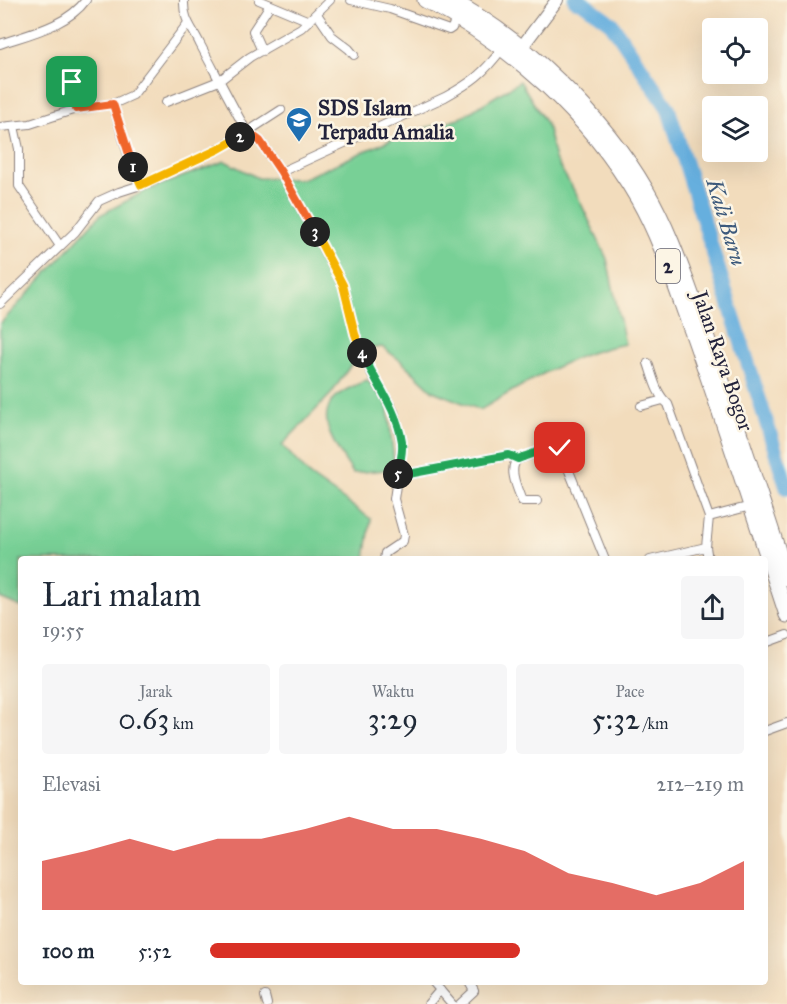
<!DOCTYPE html>
<html lang="id">
<head>
<meta charset="utf-8">
<style>
	body { margin:0; font-family:"IM FELL Great Primer",serif; background:#f6f6f7; color:#1f2937; height:100vh; display:flex; flex-direction:column; font-size:22px; white-space:nowrap }
	* { box-sizing:border-box; margin:0 }
	p { font-size:20px; color:#747a83 }
	.icon { flex:none; width:33px; height:33px; fill:none; stroke:currentColor; stroke-width:2; stroke-linecap:round; stroke-linejoin:round }
	.map { position:relative; flex:1; overflow:hidden }
	.sheet { position:absolute; left:18px; top:556px; width:750px; height:429px; display:flex; flex-direction:column; background:#fff; border-radius:6px; box-shadow:0 6px 24px #0002 }
	.sheet>* { flex:none }
	.controls { position:absolute; left:702px; top:18px; display:grid; gap:12px }
	.controls a { display:grid; place-items:center; width:66px; height:66px; border-radius:6px; background:#fff; box-shadow:0 6px 24px #0002; font-size:30px }
	.pin { position:absolute; display:grid; place-items:center; width:51px; height:51px; color:#fff; margin:-26px; border-radius:12px; box-shadow:0 3px 9px #0006 }
	.km { position:absolute; width:30px; height:30px; margin:-15px; border-radius:50%; background:#222; color:#fff; font-size:16px; line-height:30px; text-align:center }
	.round { display:grid; place-items:center; flex:none; width:63px; height:63px; border-radius:6px; background:#f6f6f7 }
	.head { display:flex; align-items:center; justify-content:space-between; height:102px; padding:0 24px }
	h1 { font-size:33px; font-weight:600; line-height:45px }
	.stats { display:grid; grid-template-columns:repeat(3,1fr); gap:9px; height:102px; padding:6px 24px }
	.stats div { display:grid; align-content:center; border-radius:6px; background:#f6f6f7; text-align:center }
	.stats b { font-size:30px; font-weight:600 }
	.stats small { font-size:16px; font-weight:400 }
	.stats p { font-size:16px }
	.chart { height:168px; padding:12px 24px }
	.chart p { display:flex; justify-content:space-between }
	.chart svg { width:100%; height:108px; margin-top:6px; fill:#d93025; opacity:.7 }
	ul { padding:0 24px; list-style:none; font-size:20px }
	li { display:grid; grid-template-columns:96px 72px 1fr; align-items:center; height:45px }
	li i { height:15px; border-radius:8px; background:#d93025 }
	.map>svg:first-child { display:block }
	.green { fill:#78d096; stroke:#4d7968; stroke-width:1.5 }
	.lines { fill:none; stroke-linecap:round; stroke-linejoin:round }
	.river { stroke:#66afde; stroke-width:15 }
	.street-casing { stroke:#8a7f7c; stroke-width:10 }
	.secondary-casing { stroke:#8a7f7c; stroke-width:14 }
	.highway-casing { stroke:#8a7f7c; stroke-width:17 }
	.street { stroke:#fff; stroke-width:8 }
	.secondary { stroke:#fff; stroke-width:12 }
	.highway { stroke:#fff; stroke-width:15 }
	.split-1-casing { stroke:#fff; stroke-width:12 }
	.split-2-casing { stroke:#fff; stroke-width:12 }
	.split-3-casing { stroke:#fff; stroke-width:12 }
	.split-4-casing { stroke:#fff; stroke-width:12 }
	.split-5-casing { stroke:#fff; stroke-width:12 }
	.split-6-casing { stroke:#fff; stroke-width:12 }
	.split-7-casing { stroke:#fff; stroke-width:12 }
	.split-1 { stroke:#f0652b; stroke-width:8 }
	.split-2 { stroke:#f5b400; stroke-width:8 }
	.split-3 { stroke:#f0652b; stroke-width:8 }
	.split-4 { stroke:#f5b400; stroke-width:8 }
	.split-5 { stroke:#22a559; stroke-width:8 }
	.split-6 { stroke:#22a559; stroke-width:8 }
	.split-7 { stroke:#22a559; stroke-width:8 }
	.labels { text-anchor:middle; stroke-width:5; stroke-linejoin:round; paint-order:stroke }
	.shield { fill:#fcf5e5; stroke:#63616e; stroke-width:1.5 }
	.shield-label { font-size:20px; font-weight:bold; fill:#22223b }
	.poi-label { font-size:21px; font-weight:bold; fill:#22223b; stroke:#fcf5e5; text-anchor:start }
	.street-label { font-size:21px; fill:#22223b; stroke:#fcf5e5 }
	.water-label { font-size:22px; font-style:italic; fill:#3d5a7c; stroke:#fcf5e5 }
</style>
</head>
<body>
<div class="map">
<svg width="787" height="1004" viewBox="0 0 787 1004">
	<rect width="100%" height="100%" fill="#fcf5e5"/>
	<filter id="ink" filterUnits="userSpaceOnUse"><feTurbulence type="fractalNoise" baseFrequency=".0167" numOctaves="2"/><feDisplacementMap in="SourceGraphic" scale="12" xChannelSelector="R" yChannelSelector="G"/><feConvolveMatrix kernelMatrix="1 2 1 2 8 2 1 2 1" color-interpolation-filters="sRGB"/></filter>
	<filter id="wash" filterUnits="userSpaceOnUse"><feTurbulence type="fractalNoise" baseFrequency=".008" numOctaves="4" result="noise"/><feDisplacementMap in="SourceGraphic" scale="24" xChannelSelector="R" yChannelSelector="G"/><feGaussianBlur stdDeviation="1.35" result="paint"/><feColorMatrix in="noise" values="0 0 0 0 0 0 0 0 0 0 0 0 0 0 0 0 0 1.4 0 .05"/><feComposite in="paint" operator="in"/></filter>
	<g filter="url(#wash)">
		<rect width="100%" height="100%" fill="#f2dcbc"/>
		<g class="green">
			<path d="M520,81l27,44 8,34 23,38 29,62 18,85c-53,9 -99,39 -145,66l-47,-19 -32,-30 -19,-14 -21,3 -30,44 -49,51 28,31 61,43 -6,40 -344,1v47l-21,-9v-274l100,-109 47,-25 78,-29 33,17 44,1 104,-46 53,-14z"/>
			<path d="M367,380l20,21 8,68 -42,4c-13,-21 -42,-55 -16,-77 7,-7 20,-11 30,-16z"/>
		</g>
		<g class="lines">
			<path class="river" d="M575,0l6,1 30,22 57,85 119,380"/>
		</g>
	</g>
	<g filter="url(#ink)">
		<g class="lines">
			<g class="street-casing">
				<g id="street">
					<path d="M184,0c-1,20 8,27 16,44 16,30 31,59 47,88l34,-22"/>
					<path d="M259,0l50,21"/>
					<path d="M351,0l39,9 59,21 3,-2 5,-12"/>
					<path d="M317,14l15,22 17,13 5,6"/>
					<path d="M0,44c29,-10 67,-18 86,-44"/>
					<path d="M262,51l-9,-20 17,-26"/>
					<path d="M72,82l4,27 37,-5 20,-9 55,-72"/>
					<path d="M166,102l53,-21 31,-24 51,-29 29,-28"/>
					<path d="M113,104l16,54 11,27"/>
					<path d="M14,126l5,23v37l41,60"/>
					<path d="M0,127l30,-3 46,-15"/>
					<path d="M281,172l62,113 12,49 7,19 10,21 22,38 8,32 -8,55 10,36 -1,6 -18,12 -1,7"/>
					<path d="M0,304l75,-72 24,-31 20,-9 28,-9 72,-34 28,-17 13,9 21,31 164,-75c27,-15 38,-23 57,-48"/>
					<path d="M648,363c5,14 8,31 20,41l41,113"/>
					<path d="M641,406l22,-6"/>
					<path d="M398,476l111,-21 9,4"/>
					<path d="M537,501h-15c-4,-11 -15,-33 -4,-42l41,-13 46,114"/>
					<path d="M706,547l2,13"/>
					<path d="M650,560l56,-13 3,-30 42,-11"/>
					<path d="M765,643l22,-8"/>
					<path d="M765,731l22,-8"/>
					<path d="M433,982l19,22"/>
					<path d="M265,996l2,8"/>
					<path d="M428,1004l12,-14"/>
					<path d="M460,1004l14,-13 -5,-9"/>
				</g>
			</g>
			<g class="secondary-casing">
				<path id="secondary" d="M521,48l36,-48"/>
			</g>
			<g class="highway-casing">
				<g id="highway">
					<path d="M425,0c86,44 165,116 213,199 24,42 38,90 55,135 33,93 63,187 94,281"/>
					<path d="M450,0c74,38 155,119 196,190 25,43 39,89 56,134 30,84 57,169 85,254"/>
				</g>
			</g>
			<use href="#street" class="street"/>
			<use href="#secondary" class="secondary"/>
			<use href="#highway" class="highway"/>
		</g>
	</g>
	<g class="lines" filter="url(#ink)">
		<g class="split-1-casing">
			<path id="split-1" d="M72,82l4,27 37,-5 20,63"/>
		</g>
		<g class="split-2-casing">
			<path id="split-2" d="M133,167l8,18 78,-36 21,-12"/>
		</g>
		<g class="split-3-casing">
			<path id="split-3" d="M240,137l8,-5 12,9 21,31 34,60"/>
		</g>
		<g class="split-4-casing">
			<path id="split-4" d="M315,232l28,53 12,49 7,19"/>
		</g>
		<g class="split-5-casing">
			<path id="split-5" d="M362,353c14,30 35,56 40,89 1,10 -2,22 -4,32"/>
		</g>
		<g class="split-6-casing">
			<path id="split-6" d="M398,474v2l111,-21 9,4 5,-2"/>
		</g>
		<g class="split-7-casing">
			<path id="split-7" d="M523,457l34,-12 3,3"/>
		</g>
		<use href="#split-1" class="split-1"/>
		<use href="#split-2" class="split-2"/>
		<use href="#split-3" class="split-3"/>
		<use href="#split-4" class="split-4"/>
		<use href="#split-5" class="split-5"/>
		<use href="#split-6" class="split-6"/>
		<use href="#split-7" class="split-7"/>
	</g>
	<defs>
		<g id="school-pin" transform="scale(1.35)"><path d="M0 17L-7.5 6A9.5 9.5 0 1 1 7.5 6Z" fill="#1f6fb2" stroke="#fcf5e5"/><path d="M0-5L7-2L0 1L-7-2ZM-4 1L0 2.5L4 1V4Q0 6-4 4Z" fill="#fff"/></g>
	</defs>
	<g fill-rule="evenodd">
		<use href="#school-pin" x="299" y="120"/>
	</g>
	<g class="labels">
		<rect class="shield" x="656" y="249" width="24" height="34" rx="4.5"/>
		<g class="shield-label">
			<text x="668" y="273">2</text>
		</g>
		<g class="poi-label">
			<text x="318" y="115">SDS Islam<tspan x="318" dy="24">Terpadu Amalia</tspan></text>
		</g>
		<g class="street-label">
			<text transform="translate(723 361) rotate(71)" y="7">Jalan Raya Bogor</text>
		</g>
		<g class="water-label">
			<text transform="translate(727 222) rotate(73)" y="8">Kali Baru</text>
		</g>
	</g>
</svg>
<div class="controls">
<a><svg class="icon" aria-label="locate" viewBox="0 0 24 24"><circle cx="12" cy="12" r="6"/><path d="M12 2v4M12 18v4M2 12h4M18 12h4"/></svg></a>
<a><svg class="icon" aria-label="layers" viewBox="0 0 24 24"><path d="M12 4l9 5-9 5-9-5zM3 14l9 5 9-5"/></svg></a>
</div>
<div class="pin" style="left:72px;top:82px;background:#1e9e55"><svg class="icon" aria-label="arrive" viewBox="0 0 24 24"><path d="M6 21V4h12l-3 4 3 4H6"/></svg></div>
<div class="pin" style="left:560px;top:448px;background:#d93025"><svg class="icon" aria-label="check" viewBox="0 0 24 24"><path d="M5 12l5 5 9-10"/></svg></div>
<b class="km" style="left:133px;top:167px">1</b>
<b class="km" style="left:240px;top:137px">2</b>
<b class="km" style="left:315px;top:232px">3</b>
<b class="km" style="left:362px;top:353px">4</b>
<b class="km" style="left:398px;top:474px">5</b>
<section class="sheet">
<div class="head"><div><h1>Lari malam</h1><p>19:55</p></div><a class="round"><svg class="icon" aria-label="share" viewBox="0 0 24 24"><path d="M12 15V3M7 8l5-5 5 5M5 13v7h14v-7"/></svg></a></div>
<div class="stats">
<div><p>Jarak</p><b>0.63<small> km</small></b></div>
<div><p>Waktu</p><b>3:29</b></div>
<div><p>Pace</p><b>5:32<small> /km</small></b></div>
</div>
<div class="chart"><p><span>Elevasi</span>212–219 m</p>
<svg viewBox="0 0 160 44" preserveAspectRatio="none"><path d="M0 44V24L10 20L20 15L30 20L40 15L50 15L60 11L70 6L80 11L90 11L100 15L110 20L120 29L130 33L140 38L150 33L160 24V44z"/></svg>
</div>
<ul>
<li><b>100 m</b>5:52<i style="width:58%"></i></li>
</ul>
</section>
</div>
</body>
</html>
